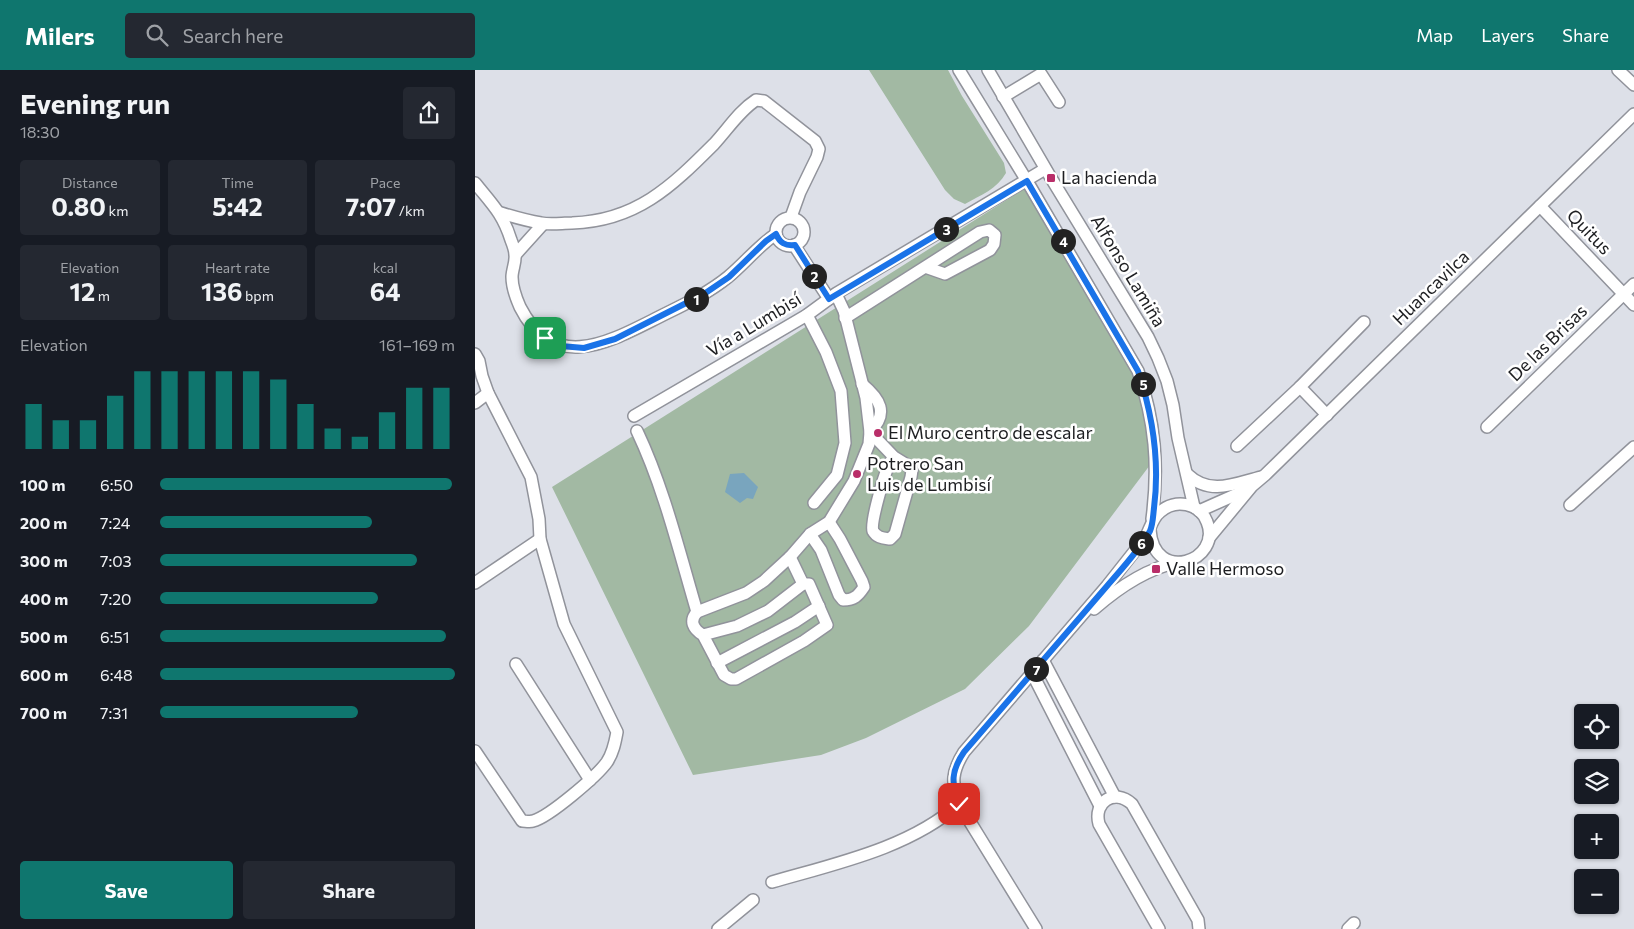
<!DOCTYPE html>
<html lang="en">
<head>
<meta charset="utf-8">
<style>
	body { margin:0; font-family:Commissioner,sans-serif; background:#242831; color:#f1f3f6; height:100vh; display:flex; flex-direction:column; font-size:19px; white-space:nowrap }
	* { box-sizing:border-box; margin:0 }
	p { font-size:16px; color:#9ea1a6 }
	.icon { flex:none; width:28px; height:28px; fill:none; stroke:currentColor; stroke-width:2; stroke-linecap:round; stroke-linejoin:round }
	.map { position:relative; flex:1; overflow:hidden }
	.details { display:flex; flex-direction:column; background:#171b24; width:475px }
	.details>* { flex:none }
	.buttons { position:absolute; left:1099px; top:634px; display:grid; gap:10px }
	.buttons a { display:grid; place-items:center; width:45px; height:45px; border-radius:5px; background:#171b24; box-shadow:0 1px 4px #0004; font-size:25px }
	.pin { position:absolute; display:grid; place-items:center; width:42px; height:42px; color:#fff; margin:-21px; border-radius:10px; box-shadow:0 2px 8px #0006 }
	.km { position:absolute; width:25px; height:25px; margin:-12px; border-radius:50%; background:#222; color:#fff; font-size:14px; line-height:25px; text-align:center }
	.round { display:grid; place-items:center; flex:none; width:52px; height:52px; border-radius:5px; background:#242831 }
	.head { display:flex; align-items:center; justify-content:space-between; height:85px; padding:0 20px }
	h1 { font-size:28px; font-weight:700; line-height:38px }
	.metrics { display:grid; grid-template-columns:repeat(3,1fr); gap:8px; height:85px; padding:5px 20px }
	.metrics div { display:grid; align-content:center; border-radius:5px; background:#242831; text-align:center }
	.metrics b { font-size:25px; font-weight:700 }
	.metrics small { font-size:14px; font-weight:400 }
	.metrics p { font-size:14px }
	.chart { height:140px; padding:10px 20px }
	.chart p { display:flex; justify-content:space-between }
	.chart svg { width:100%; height:90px; margin-top:5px; stroke:#0f766e; stroke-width:6 }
	.button { display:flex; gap:10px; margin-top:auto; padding:10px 20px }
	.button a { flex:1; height:58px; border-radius:5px; background:#0f766e; color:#fff; font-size:20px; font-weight:700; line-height:58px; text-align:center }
	.button a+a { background:#242831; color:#f1f3f6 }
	ul { padding:0 20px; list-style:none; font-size:16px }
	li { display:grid; grid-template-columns:80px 60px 1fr; align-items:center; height:38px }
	li i { height:12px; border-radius:6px; background:#0f766e }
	header { display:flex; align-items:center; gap:30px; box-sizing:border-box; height:70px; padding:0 25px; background:#0f766e; color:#fff }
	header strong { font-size:24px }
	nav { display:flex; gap:28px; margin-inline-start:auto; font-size:18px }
	.search { width:350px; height:45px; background:#242831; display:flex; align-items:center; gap:12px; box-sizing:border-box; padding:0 18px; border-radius:5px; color:#9ea1a6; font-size:19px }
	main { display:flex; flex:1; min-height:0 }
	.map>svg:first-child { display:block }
	.green { fill:#a2b9a3 }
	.water { fill:#79a5be }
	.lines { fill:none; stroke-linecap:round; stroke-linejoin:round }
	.minor-casing { stroke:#91939b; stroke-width:14 }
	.minor { stroke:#fff; stroke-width:11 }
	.route-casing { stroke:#fff; stroke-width:10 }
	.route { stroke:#1a73e8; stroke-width:6 }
	.poi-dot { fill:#b92e69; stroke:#fff; stroke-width:2 }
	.labels { text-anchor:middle; stroke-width:5; stroke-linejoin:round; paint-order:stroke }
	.poi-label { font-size:18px; fill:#1d1e21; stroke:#fff; text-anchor:start }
	.street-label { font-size:18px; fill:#1d1e21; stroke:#fff }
</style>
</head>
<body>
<header>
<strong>Milers</strong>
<div class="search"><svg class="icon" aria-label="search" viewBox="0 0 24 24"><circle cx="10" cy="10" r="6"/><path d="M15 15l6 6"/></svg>Search here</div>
<nav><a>Map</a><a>Layers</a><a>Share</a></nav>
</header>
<main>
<section class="details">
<div class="head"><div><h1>Evening run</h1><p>18:30</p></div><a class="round"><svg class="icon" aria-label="share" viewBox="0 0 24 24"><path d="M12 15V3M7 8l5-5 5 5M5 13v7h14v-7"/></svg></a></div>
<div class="metrics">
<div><p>Distance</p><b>0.80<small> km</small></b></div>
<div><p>Time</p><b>5:42</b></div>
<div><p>Pace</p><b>7:07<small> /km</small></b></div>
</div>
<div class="metrics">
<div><p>Elevation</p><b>12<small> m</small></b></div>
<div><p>Heart rate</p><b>136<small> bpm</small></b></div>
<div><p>kcal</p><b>64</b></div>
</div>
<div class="chart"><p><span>Elevation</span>161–169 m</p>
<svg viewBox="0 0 160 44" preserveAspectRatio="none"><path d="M5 44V22M15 44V30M25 44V30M35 44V18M45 44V6M55 44V6M65 44V6M75 44V6M85 44V6M95 44V10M105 44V22M115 44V34M125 44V38M135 44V26M145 44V14M155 44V14"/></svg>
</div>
<ul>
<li><b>100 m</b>6:50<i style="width:99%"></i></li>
<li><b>200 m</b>7:24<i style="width:72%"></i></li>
<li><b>300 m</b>7:03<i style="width:87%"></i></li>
<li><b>400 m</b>7:20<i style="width:74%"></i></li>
<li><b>500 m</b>6:51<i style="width:97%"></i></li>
<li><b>600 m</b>6:48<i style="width:100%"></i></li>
<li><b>700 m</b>7:31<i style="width:67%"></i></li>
</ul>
<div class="button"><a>Save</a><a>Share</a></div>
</section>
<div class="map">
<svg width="1159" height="859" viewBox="0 0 1159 859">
	<rect width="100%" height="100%" fill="#dde0e8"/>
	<g class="green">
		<path d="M394,0h79l14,26 42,67 2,10c-9,16 -25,22 -41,31l-11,-5 -9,-9z"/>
		<path d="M552,111l111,190 14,53 -2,41 -121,161 -64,63 -99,49 -45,17 -128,20 -141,-288 472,-298z"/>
	</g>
	<path class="water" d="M269,403l14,14 -5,12 -6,-1 -7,5 -15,-11 5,-18z"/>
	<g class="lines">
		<g class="minor-casing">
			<g id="minor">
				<path d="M484,0l68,111 111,190c17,51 21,94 14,148"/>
				<path d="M513,0l63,108 97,159 10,21 9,23 6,24 5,33 16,69"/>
				<path d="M1143,0l16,15"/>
				<path d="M528,27l38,-23 18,28"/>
				<path d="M0,113c17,21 28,31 36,57 2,5 4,10 4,15 1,7 -3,15 -3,22 0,10 4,21 8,30 34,67 89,35 139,10 24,-12 48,-23 69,-40 17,-14 30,-31 48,-43"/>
				<path d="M1065,136l94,99"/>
				<path d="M26,143c13,4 27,8 40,10 10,2 21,0 31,0 64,-2 99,-36 142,-79 14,-15 25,-33 42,-44l8,1 51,40 4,8 -2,8 -17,35 -9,25"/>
				<circle cx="315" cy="162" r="14"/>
				<path d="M319,175l35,54"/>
				<path d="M41,184l27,-30"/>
				<path d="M332,245l19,37 15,39 4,52 -8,32 -23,28"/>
				<path d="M370,248l135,-86 9,-2 6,5 -1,9 -4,6 -45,24 -20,-7"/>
				<path d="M0,284l4,7 3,15 6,17 43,84 8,42 1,20 24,85 53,108c-2,11 -4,21 -10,30 -10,14 -58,55 -74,59 -3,1 -8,0 -11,0l-47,-70"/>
				<path d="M387,314c18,15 27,29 8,48l24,25 13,8 5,5 -1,7 -16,57 -5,5c-7,-1 -13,-1 -17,-8 -3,-8 11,-55 15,-64 1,-4 4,-7 6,-10"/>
				<path d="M0,333l13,-10"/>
				<path d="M852,345l-27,-28 64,-65"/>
				<path d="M159,346l173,-101 30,-22 208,-124"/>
				<path d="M1012,357l147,-143"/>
				<path d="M162,361c27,57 42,120 60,181"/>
				<path d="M762,376l63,-59"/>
				<path d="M712,404c23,22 47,10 74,3"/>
				<path d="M1095,435l64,-58"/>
				<path d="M724,441l45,-20"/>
				<path d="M335,464l11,16 18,45 4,5c11,0 15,-4 21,-13l-2,-6 -22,-42 -11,-17"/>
				<path d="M734,468l43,-52 13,-11 369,-361"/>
				<path d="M315,487l13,27"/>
				<path d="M0,513l65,-44"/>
				<path d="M619,539c23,-20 52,-40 81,-46"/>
				<path d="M228,565l21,40 7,4h5l68,-38 23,-16 -18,-41h-6l-35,27 -31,15 -34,9c-10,-6 -14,-14 -6,-23l49,-19 18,-12 26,-24 20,-23 19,-12 25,-41 15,-37 1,-12 -4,-34 -22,-87 -8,-17"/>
				<path d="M568,590l72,137"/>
				<path d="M242,593l78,-41 24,-16"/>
				<path d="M41,594l74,116"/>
				<path d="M557,603l68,133"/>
				<path d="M297,812c62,-18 138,-34 187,-78"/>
				<path d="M243,859l35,-29"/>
				<path d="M561,859l-77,-125c-8,-21 -7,-33 5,-52l143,-166 38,-48c5,-8 7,-20 15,-26 15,-14 40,-9 47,10 16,39 -53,63 -57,8"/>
				<path d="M684,859l-60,-105c-6,-22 15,-36 33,-20l66,116 1,9"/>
				<path d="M873,859l6,-6"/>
			</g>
		</g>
		<use href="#minor" class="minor"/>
	</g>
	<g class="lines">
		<g class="route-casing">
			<path id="route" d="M70,268l16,8 23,2 31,-9 89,-45 25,-17 37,-36 10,-7c4,9 9,12 19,11l34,54 198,-118 111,190c15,45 22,90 16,137 -1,8 -1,16 -4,23 -9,17 -30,40 -43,55l-143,166c-13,19 -13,31 -5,52"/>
		</g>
		<use href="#route" class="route"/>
	</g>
	<g class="poi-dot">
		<rect x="571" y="103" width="10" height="10" rx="2.5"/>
		<circle cx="403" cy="363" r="5"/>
		<circle cx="382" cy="404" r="5"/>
		<rect x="676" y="494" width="10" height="10" rx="2.5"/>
	</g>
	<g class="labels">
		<g class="poi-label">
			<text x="586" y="114">La hacienda</text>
			<text x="413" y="369">El Muro centro de escalar</text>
			<text x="392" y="400">Potrero San<tspan x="392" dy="21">Luis de Lumbisí</tspan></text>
			<text x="691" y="505">Valle Hermoso</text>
		</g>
		<g class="street-label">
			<text transform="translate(1114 162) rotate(46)" y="6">Quitus</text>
			<text transform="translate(653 201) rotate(59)" y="6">Alfonso Lamiña</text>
			<text transform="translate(956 218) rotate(-44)" y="6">Huancavilca</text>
			<text transform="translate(279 255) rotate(-31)" y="6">Vía a Lumbisí</text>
			<text transform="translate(1073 273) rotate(-44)" y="6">De las Brisas</text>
		</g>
	</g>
</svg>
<div class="buttons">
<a><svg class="icon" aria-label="locate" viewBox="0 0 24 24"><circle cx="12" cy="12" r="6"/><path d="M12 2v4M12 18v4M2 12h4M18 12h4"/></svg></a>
<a><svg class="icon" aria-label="layers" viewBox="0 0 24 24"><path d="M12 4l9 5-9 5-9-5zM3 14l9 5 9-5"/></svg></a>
<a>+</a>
<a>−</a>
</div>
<div class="pin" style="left:70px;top:268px;background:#1e9e55"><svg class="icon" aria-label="arrive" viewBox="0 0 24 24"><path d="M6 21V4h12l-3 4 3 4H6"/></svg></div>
<div class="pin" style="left:484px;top:734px;background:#d93025"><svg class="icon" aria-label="check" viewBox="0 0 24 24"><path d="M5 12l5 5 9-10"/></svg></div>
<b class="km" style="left:221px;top:229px">1</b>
<b class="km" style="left:339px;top:206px">2</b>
<b class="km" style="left:471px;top:159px">3</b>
<b class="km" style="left:588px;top:171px">4</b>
<b class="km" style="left:668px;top:314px">5</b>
<b class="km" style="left:666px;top:473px">6</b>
<b class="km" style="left:561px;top:599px">7</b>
</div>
</main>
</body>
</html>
